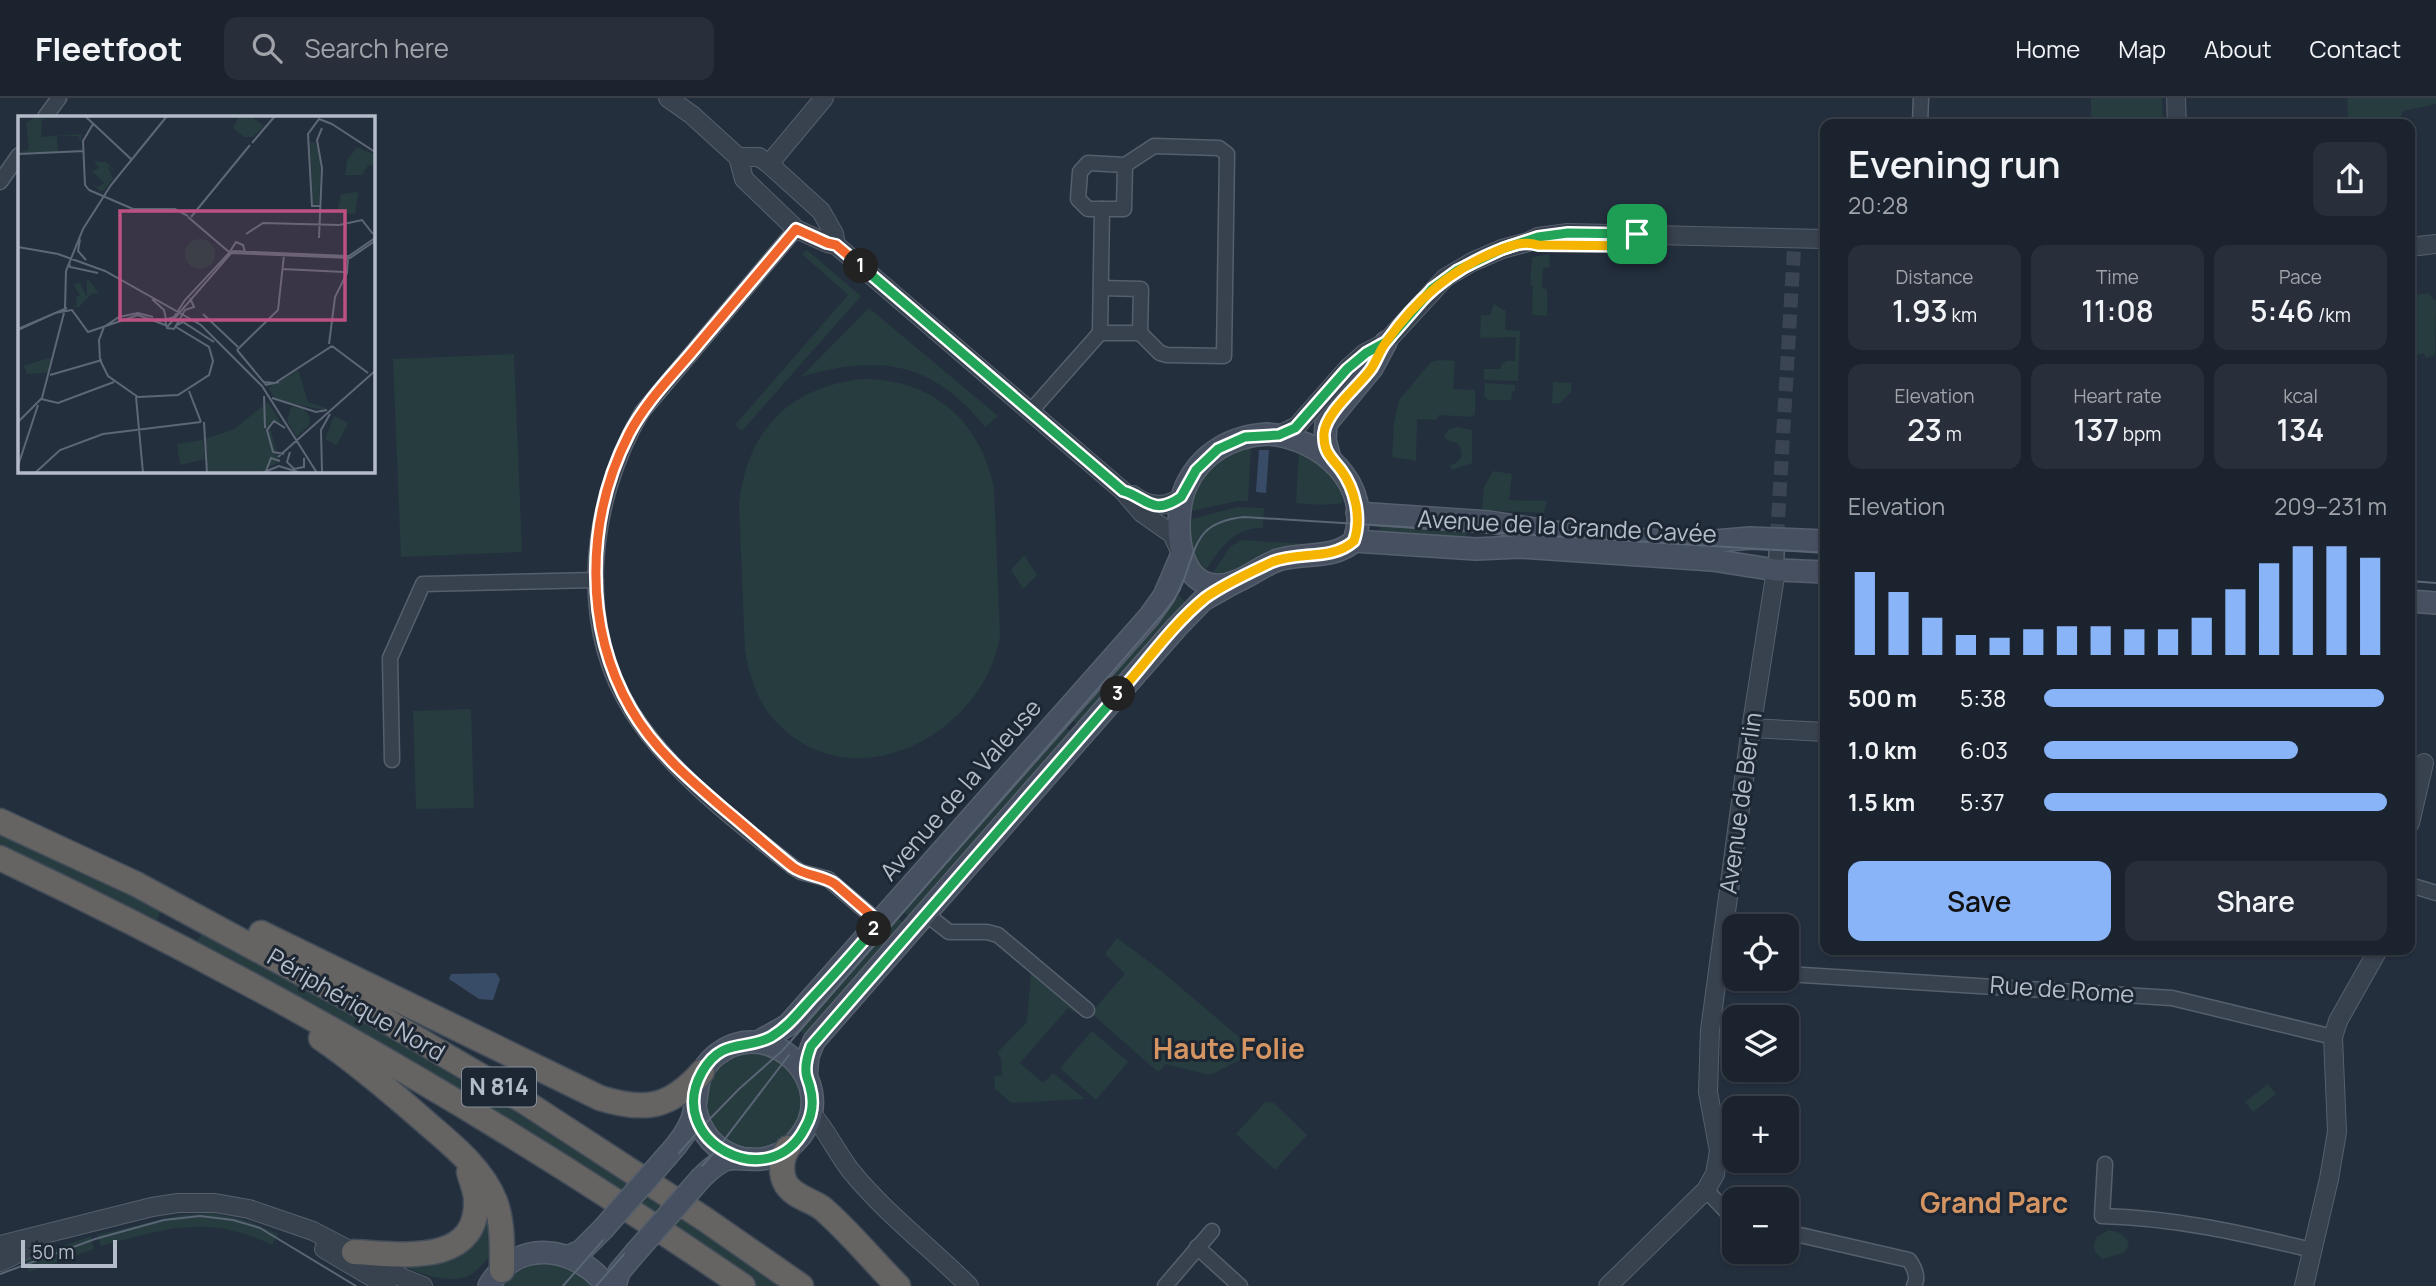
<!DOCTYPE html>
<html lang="en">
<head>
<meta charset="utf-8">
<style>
	body { margin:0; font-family:Manrope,sans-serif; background:#282f3a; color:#f1f3f6; height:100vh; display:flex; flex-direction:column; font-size:26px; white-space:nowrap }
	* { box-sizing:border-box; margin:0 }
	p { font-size:23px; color:#a0a4aa }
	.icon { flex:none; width:38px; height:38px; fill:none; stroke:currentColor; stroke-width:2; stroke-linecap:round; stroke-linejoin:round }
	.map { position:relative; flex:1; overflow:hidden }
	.details { position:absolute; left:1820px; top:21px; width:595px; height:836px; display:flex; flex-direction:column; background:#1b232e; border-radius:14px; box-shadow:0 2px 5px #0004,0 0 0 2px #39404a }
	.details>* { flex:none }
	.tools { position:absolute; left:1722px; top:816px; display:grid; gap:14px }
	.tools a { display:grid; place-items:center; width:77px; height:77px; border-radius:14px; background:#1b232e; box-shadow:0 2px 5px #0004,0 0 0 2px #39404a; font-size:35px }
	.scale { position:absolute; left:21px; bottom:18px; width:96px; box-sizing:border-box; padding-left:7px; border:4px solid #b4bcc9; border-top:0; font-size:19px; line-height:24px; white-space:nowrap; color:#b4bcc9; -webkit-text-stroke:5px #1d2633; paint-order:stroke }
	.pin { position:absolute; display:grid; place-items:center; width:60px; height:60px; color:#fff; margin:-30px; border-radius:14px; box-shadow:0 4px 10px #0006 }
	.km { position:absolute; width:35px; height:35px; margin:-18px; border-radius:50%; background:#222; color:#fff; font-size:19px; line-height:35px; text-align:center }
	.round { display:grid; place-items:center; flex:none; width:74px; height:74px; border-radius:14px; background:#282f3a }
	.summary { display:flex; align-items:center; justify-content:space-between; height:119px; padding:0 28px }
	h1 { font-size:38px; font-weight:600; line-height:52px }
	.stats { display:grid; grid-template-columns:repeat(3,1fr); gap:10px; height:119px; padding:7px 28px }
	.stats div { display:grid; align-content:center; border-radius:14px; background:#282f3a; text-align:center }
	.stats b { font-size:30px; font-weight:600 }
	.stats small { font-size:19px; font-weight:400 }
	.stats p { font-size:19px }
	.chart { height:196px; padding:14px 28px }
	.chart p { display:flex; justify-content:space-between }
	.chart svg { width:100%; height:126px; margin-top:7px; stroke:#8ab4f8; stroke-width:6 }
	.button { display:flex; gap:14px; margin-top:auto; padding:14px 28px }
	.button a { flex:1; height:80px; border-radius:14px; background:#8ab4f8; color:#111; font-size:28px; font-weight:600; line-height:80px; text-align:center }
	.button a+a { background:#282f3a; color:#f1f3f6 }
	ul { padding:0 28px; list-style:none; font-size:23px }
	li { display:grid; grid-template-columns:112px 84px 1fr; align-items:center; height:52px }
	li i { height:18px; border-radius:9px; background:#8ab4f8 }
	header { display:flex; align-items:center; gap:42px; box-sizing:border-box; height:98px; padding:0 35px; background:#1b232e; border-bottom:2px solid #39404a }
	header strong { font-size:33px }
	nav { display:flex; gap:38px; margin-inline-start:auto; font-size:24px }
	.search { width:490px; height:63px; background:#282f3a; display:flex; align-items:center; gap:18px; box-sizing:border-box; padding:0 24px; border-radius:14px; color:#a0a4aa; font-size:26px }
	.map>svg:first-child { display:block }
	.green { fill:#263c3f }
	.water { fill:#394c67 }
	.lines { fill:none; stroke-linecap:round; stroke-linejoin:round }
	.minor-tunnel { stroke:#3a4453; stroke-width:14; stroke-dasharray:14 7; stroke-linecap:butt }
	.minor-casing { stroke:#565f6c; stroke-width:17 }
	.tertiary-casing { stroke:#565f6c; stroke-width:20 }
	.secondary-casing { stroke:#565f6c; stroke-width:24 }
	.trunk-casing { stroke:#434c59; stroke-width:27 }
	.minor { stroke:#38414e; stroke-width:14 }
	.tertiary { stroke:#38414e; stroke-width:18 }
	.secondary { stroke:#465061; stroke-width:21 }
	.trunk { stroke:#656462; stroke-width:24 }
	.tram { stroke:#5a6575; stroke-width:2 }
	.secondary-bridge-casing { stroke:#565f6c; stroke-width:24; stroke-linecap:butt }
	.secondary-bridge { stroke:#465061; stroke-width:21 }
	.split-1-casing { stroke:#fff; stroke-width:14 }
	.split-2-casing { stroke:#fff; stroke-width:14 }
	.split-3-casing { stroke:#fff; stroke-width:14 }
	.split-4-casing { stroke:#fff; stroke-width:14 }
	.split-1 { stroke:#22a559; stroke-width:9 }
	.split-2 { stroke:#f0652b; stroke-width:9 }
	.split-3 { stroke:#22a559; stroke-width:9 }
	.split-4 { stroke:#f5b400; stroke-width:9 }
	.labels { text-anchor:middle; stroke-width:6; stroke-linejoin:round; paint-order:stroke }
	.shield { fill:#1d2633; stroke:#878f9c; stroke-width:2 }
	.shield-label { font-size:23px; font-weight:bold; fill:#b4bcc9 }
	.street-label { font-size:24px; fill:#b4bcc9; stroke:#1d2633 }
	.quarter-label { font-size:28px; font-weight:bold; fill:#d59563; stroke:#1d2633 }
	.inset-road { fill:none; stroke:#5e6776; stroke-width:2 }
	.view { fill:#bd5182; fill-opacity:0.15; stroke:#bd5182; stroke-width:3.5 }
	.inset-edge { fill:none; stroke:#b4bcc9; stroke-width:3.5 }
</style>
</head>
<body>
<header>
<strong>Fleetfoot</strong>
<div class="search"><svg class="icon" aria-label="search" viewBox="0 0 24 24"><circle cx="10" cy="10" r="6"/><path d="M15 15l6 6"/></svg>Search here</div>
<nav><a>Home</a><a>Map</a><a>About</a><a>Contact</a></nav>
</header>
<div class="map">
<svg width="2436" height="1188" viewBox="0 0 2436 1188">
	<rect width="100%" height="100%" fill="#242f3e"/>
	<g class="green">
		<path d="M2091,0h71l1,26h-72z"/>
		<path d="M2347,0h89v6l-33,7 -4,11 -51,1z"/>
		<path d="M807,152l54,46 -119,135 -7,-6 113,-130 -46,-41z"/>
		<path d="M1549,156l1,13 -7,1 -1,20 5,1v27l-15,-1 1,-29 -3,-1 2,-28z"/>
		<path d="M2428,195l8,8 -1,54 -9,3 -2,-5 -6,2 -7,-3 5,-2v-20l-6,-12v-22z"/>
		<path d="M1494,206l12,7 -1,19 15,1 -2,50 -34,-1v-11h17l1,-6h3v-2h10l1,-24 -36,1 1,-23h9z"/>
		<path d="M869,210l129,108 -13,11c-53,-66 -106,-73 -184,-50z"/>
		<path d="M514,256l8,198 -121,5 -8,-198z"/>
		<path d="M1439,262l16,1 -2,28 22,1v24l-4,3 -32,-2 -3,5 -19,-1 -1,42 -24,-4 2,-34 5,-23 32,-38z"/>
		<path d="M863,281c70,0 117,42 131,109l6,148c-17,102 -155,171 -230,79 -14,-18 -21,-41 -25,-64l-6,-147c8,-74 50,-117 124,-125z"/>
		<path d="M1553,284l18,1v9l-12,12 -7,-1z"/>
		<path d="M1485,285l30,2v6l-3,1 -1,8h-23l-4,-4z"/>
		<path d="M1457,329l15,3v33l-20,7 -2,-5c12,-2 15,-12 7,-22l-10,-3 -3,-3 4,-7z"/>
		<path d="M1251,350l-3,53h-10l-51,11c7,-33 31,-56 64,-64z"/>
		<path d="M1299,353c19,11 45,28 43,52l-20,2 -26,-2z"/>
		<path d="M1493,373l19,3 -3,26 38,1 -3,12 -62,-3 2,-23z"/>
		<path d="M1237,409l27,1 -1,20c-30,-1 -45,23 -59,45l-11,-13 -8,-39z"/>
		<path d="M1381,421l86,5 -1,20 -87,-5z"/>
		<path d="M1241,442l66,4v3l-79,30 -17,-1 19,-29z"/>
		<path d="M1024,457l13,20 -14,14 -12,-19z"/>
		<path d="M1172,491l17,16 -108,123 -13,-12z"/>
		<path d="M471,611l3,99 -58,1 -3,-98z"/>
		<path d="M1062,626l14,12 -164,184 -13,-12z"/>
		<path d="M0,731l161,81 -4,10 -7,1 -150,-72z"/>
		<path d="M893,817l14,10 -96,116 -17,-16z"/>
		<path d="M205,832l274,155 309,201h-32l-61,-42 -497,-298 -1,-6z"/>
		<path d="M1117,840l43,32 86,73 4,9 -6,6 -34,17 -44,-11 -8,8 -67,-59 34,-39 -20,-20z"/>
		<path d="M1031,874l43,37 2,5 -8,-6 -48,55 23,20 10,-10 32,26 -73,4 -17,-14 -1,-13 8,-1 -1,-17 -4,-5 30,-31z"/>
		<path d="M1092,933l36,31 -32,38 -36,-32z"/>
		<circle cx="753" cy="1004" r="49"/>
		<path d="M2268,986l8,10 -23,18 -8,-10z"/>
		<path d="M1265,1004l9,1 33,32 -32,35 -39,-36z"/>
		<path d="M480,1083l16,68c-9,9 -17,22 -28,27 -24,10 -59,-7 -81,-17l57,-4z"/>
		<path d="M213,1115l36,8 29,13 -6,11c-63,-31 -107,-17 -171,1l-4,-11 83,-20z"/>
		<path d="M2108,1132c11,2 17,4 21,14l-4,8 -22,7 -7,-6 -3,-7 4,-9z"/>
		<path d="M91,1138l3,13 -65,23 -4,-12z"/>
		<path d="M547,1165l22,4 26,19h-95c15,-14 26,-21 47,-23z"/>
	</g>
	<g class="water">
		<path d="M1259,352h10l-3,43 -10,-1z"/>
		<path d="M496,875l4,6 -7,21 -14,-1 -30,-20 2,-5z"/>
	</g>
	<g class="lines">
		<path class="minor-tunnel" d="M1777,440l17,-289"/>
		<g class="minor-casing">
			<g id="minor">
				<path d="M45,19l14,-19"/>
				<path d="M1920,26l1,-26"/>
				<path d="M1125,67l-37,-2 -8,9 -2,27 10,10h36l1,-44 29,-19 65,2 8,6 -3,202 -57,-1 -7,-2 -20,-20"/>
				<path d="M0,84l19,-27"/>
				<path d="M796,131l-154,183c-52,88 -67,210 -10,300 38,60 105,111 161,155l8,5 27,7 52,44"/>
				<path d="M1100,235l2,-124"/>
				<path d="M1030,314l70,-79h40l1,-44 -40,-1"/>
				<path d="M1776,472l1,-32"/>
				<path d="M392,662l-2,-102 33,-74 173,-4"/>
				<path d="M2410,787l26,8"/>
				<path d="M926,816l23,18h38l11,3 89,75"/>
				<path d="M1719,871l15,2"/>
				<path d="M1787,876l385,24 161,39"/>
				<path d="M2105,1066l-3,52c74,2 139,17 210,34"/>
				<path d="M1706,1092l19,20 9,6"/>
				<path d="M1787,1134l122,28c5,7 10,17 5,26"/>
				<path d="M1197,1149l43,39"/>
				<path d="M1165,1188l47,-55"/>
			</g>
		</g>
		<g class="tertiary-casing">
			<g id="tertiary">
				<path d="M668,0l24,17 46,42"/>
				<path d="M2176,0l1,26"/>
				<path d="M738,59l6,22 52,50 31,14 9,2 287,246 19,22 30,21 8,17"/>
				<path d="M738,59h21l10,7 52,47 13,23 2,11"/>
				<path d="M769,66l55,-66"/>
				<path d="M2410,149l26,-3"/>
				<path d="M1279,337l18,-9 50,-57 18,-16 21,-11 59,-64 27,-16 30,-13 26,-7 10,-5 30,-4 257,6"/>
				<path d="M1133,397c15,12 35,14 50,0"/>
				<path d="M1751,630l74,4"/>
				<path d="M2410,725l14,-60"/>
				<path d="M811,1015c16,17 25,39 40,58 34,42 80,77 118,115"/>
				<path d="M0,1147l152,-38 26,-4h37l34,6 64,22 92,48 18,7"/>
				<path d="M324,1151l63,37"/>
				<path d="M0,1164l38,-18"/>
				<path d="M1608,1188l98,-96 9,-16 4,-23 -11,-59 2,-62 39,-288 27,-172"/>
				<path d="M2304,1188l25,-107 8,-47 -4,-95 5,-16 40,-71"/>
			</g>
		</g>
		<g class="secondary-casing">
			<g id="secondary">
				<path d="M1267,336c53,3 107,50 87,107 -21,19 -50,11 -76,19 -21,7 -40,28 -64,25 -40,-4 -40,-71 -28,-99 15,-33 46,-50 81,-52z"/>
				<path d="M1330,361l-5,-19 1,-16 46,-56 14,-26"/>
				<path d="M1357,415l132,9 85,13 118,8 58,-5 75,3"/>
				<path d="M1354,443l122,8 43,-2 193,13 64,10 49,2"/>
				<path d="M2410,503l26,2"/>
				<path d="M758,944l30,-17 361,-408 15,-21 18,-42"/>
				<path d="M806,978l2,-20 6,-15 362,-413 27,-28 32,-18"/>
				<path d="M695,1009c5,26 19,43 45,51"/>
				<path d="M668,1057c10,-11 19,-22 24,-36 8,-24 0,-43 23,-63 55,-46 130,31 82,84 -12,14 -30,21 -48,19 -7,0 -14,-1 -21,0 -11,3 -18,11 -26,18"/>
				<path d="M569,1158l12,-5 22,-22"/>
				<path d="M489,1188c28,-49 87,-40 118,0"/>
				<path d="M615,1188l4,-14 16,-19"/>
			</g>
		</g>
		<g class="trunk-casing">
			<g id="trunk">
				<path d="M0,723l136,63 213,115 176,103 178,116 98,68"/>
				<path d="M0,760c259,122 506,265 743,428"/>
				<path d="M261,835l339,165c45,14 70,10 102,-26"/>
				<path d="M321,940c35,24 68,52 100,80 27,24 60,48 74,83 8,21 7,46 7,69"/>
				<path d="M788,1050c-7,10 -8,26 -2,36 8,13 25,16 36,24 27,23 51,53 76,78"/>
				<path d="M354,1154c44,2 126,16 122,-54 -1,-9 -5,-18 -7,-26"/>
			</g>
		</g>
		<use href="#minor" class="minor"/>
		<use href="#tertiary" class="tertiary"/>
		<use href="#secondary" class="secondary"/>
		<use href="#trunk" class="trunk"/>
		<g class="tram">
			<path d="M2410,483l26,2"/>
			<path d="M0,1176l95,-35 69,-19 36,-4 33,4 27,8 96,58"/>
			<path d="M563,1188l138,-158 38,-39 44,-39 380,-436c8,-10 16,-20 20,-32 14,-37 13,-60 61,-65l581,36"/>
			<path d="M596,1188l122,-138 71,-93"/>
		</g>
		<g class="secondary-bridge-casing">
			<g id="secondary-bridge">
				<path d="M603,1131l65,-74"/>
				<path d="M635,1155l67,-76"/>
			</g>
		</g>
		<use href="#secondary-bridge" class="secondary-bridge"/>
	</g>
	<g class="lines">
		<g class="split-1-casing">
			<path id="split-1" d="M861,168l262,225c23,6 29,26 58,6l15,-27 22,-21 27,-12 34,-2 16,-7 52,-59 19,-16 20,-11 46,-53 26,-19 44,-21 36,-12 30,-4 69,1"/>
		</g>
		<g class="split-2-casing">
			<path id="split-2" d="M861,168l-25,-21 -9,-2 -31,-14c-33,39 -66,78 -99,117 -23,28 -51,55 -68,88 -43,84 -46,192 2,275 23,40 58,70 93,100 23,19 45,39 69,58 12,9 29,8 42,17l45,39 -6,6"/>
		</g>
		<g class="split-3-casing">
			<path id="split-3" d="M874,831c-20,23 -40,46 -61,68 -13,14 -25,30 -42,40 -26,14 -49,0 -69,35 -39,69 68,125 103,56 7,-12 9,-27 5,-41 -1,-5 -4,-10 -4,-15 -1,-9 2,-18 5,-26l307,-352"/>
		</g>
		<g class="split-4-casing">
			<path id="split-4" d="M1118,596c28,-31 54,-69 87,-96 19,-14 46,-26 67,-36 27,-11 60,-1 82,-21 8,-23 1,-52 -13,-71 -10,-13 -18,-18 -17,-37 2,-21 35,-47 47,-64 6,-9 9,-20 16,-28 29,-41 63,-71 110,-90 13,-5 27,-11 41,-6l107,1 1,-11 -9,-1"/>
		</g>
		<use href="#split-1" class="split-1"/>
		<use href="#split-2" class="split-2"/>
		<use href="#split-3" class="split-3"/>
		<use href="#split-4" class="split-4"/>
	</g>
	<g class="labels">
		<rect class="shield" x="462" y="969.5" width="74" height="39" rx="5"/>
		<g class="shield-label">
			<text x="499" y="997">N 814</text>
		</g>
		<g class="street-label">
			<text transform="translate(1567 429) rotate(3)" y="8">Avenue de la Grande Cavée</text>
			<text transform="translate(961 692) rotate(-49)" y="8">Avenue de la Valeuse</text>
			<text transform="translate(1741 705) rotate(-82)" y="8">Avenue de Berlin</text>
			<text transform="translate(2062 892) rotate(4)" y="8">Rue de Rome</text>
			<text transform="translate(356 907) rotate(30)" y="8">Périphérique Nord</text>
		</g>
		<g class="quarter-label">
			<text x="1229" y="961">Haute Folie</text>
			<text x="1994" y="1115">Grand Parc</text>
		</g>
	</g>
	<g transform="translate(18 18)">
		<rect width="357" height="357" fill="#242f3e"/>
		<path d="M221,0h11l14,10 -11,11h-9l-11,-9zM17,1l11,2 -4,2 -1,16 41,-3 -1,8 -3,-6h-21l1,16 -40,1 11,-4 -3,-26zM292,26l6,1 5,20 -2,41 -6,1zM339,31l18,8v11l-7,-1 -6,10h-17l2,-14zM84,41l14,15 -8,-6 5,13 -11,13 -16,-12 11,7 7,-4 -12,-12 7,-3 -5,-7 12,1zM340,76l-3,22 -18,-1 4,-19zM167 138a15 15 0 1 1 30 0a15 15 0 1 1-30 0ZM69,162l12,15 -8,1 -12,13h-7l5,-2 -1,-8 4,-1 -6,-12 6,-1 7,14zM30,242l5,2 -6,13 -20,1 -3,-8zM280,254l10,32 18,6 11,-7 -14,9 -47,-10 -8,-12zM250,286l13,21h-12l10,39 -21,11h-50l-3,-34 29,-10zM273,291l12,1 7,9 -1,9 -13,11 -9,-17zM316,300l14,7 -11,22 -12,-6zM185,324l2,19 -25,6 -3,-21z" fill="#263c3f"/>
		<path class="inset-road" d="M67,0l47,44M314,8l43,28M234,27l23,-27M0,38l66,-3M71,74l44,19h42l13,7M71,74l-4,-5 -2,-44 10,-17M302,90h-8l-4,-72 11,-15 13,5M170,101l41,35M173,101l59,-72M228,118l17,-11 76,2 23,-5 11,14M301,122l3,-70 -5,-28 5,-12M62,123l-2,12 8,9M0,131l40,7 47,17 96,54 61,61 55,87M211,137l121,5 25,-17M211,137l7,-11 7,3 2,7M51,147l1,4 28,6M264,153l62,3M172,182l4,9 -9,3 -11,19 -7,-1 -2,-8 9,-3 11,-17 44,-47M134,183l12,11 2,9M47,193l1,-38 17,-42 28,-44 56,-69M185,198l35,33M135,201l-15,-4 -19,4 -15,10 -5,13 1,20 8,16 30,21 40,-2 31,-20 4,-14 -4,-14 -33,-20M159,209l6,-3 31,20M0,213l49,-21M0,214l37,-17 17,-3 16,22 50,-17 30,11 65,-75 116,5 26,-18M311,228l6,-47 12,-24 1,-15M314,230l36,27M219,234l41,-40 6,-55M219,234l29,35 13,-3M32,259l52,-15M245,266l12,1 57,-37M171,275l12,31M246,280l1,32M118,281l7,76M254,282l44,14 11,-2M23,283l17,4 56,-21M0,306l24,-24 23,-89M186,306l3,51M272,336l-3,10 7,7 10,-2v-9M266,338l-11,-2 -6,-22 7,-9 11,7M260,341l97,-86M0,350l20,-61M248,355l5,-13 9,3M17,357l25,-23 43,-16 98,-12M244,357l17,-7 22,7M304,357l-1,-43 9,-16"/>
		<path class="view" d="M102,95h225v109h-225z"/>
		<rect width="357" height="357" class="inset-edge"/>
	</g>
</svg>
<div class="tools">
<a><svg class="icon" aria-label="locate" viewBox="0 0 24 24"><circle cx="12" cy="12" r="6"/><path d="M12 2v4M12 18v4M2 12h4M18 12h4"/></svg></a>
<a><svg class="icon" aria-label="layers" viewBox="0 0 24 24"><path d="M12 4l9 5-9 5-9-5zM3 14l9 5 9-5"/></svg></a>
<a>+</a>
<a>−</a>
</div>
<div class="scale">50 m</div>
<div class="pin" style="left:1637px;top:136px;background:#1e9e55"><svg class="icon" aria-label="arrive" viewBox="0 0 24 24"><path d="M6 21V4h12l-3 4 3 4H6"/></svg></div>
<b class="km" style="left:861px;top:168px">1</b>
<b class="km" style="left:874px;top:831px">2</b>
<b class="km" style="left:1118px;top:596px">3</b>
<section class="details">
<div class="summary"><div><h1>Evening run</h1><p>20:28</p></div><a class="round"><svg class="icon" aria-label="share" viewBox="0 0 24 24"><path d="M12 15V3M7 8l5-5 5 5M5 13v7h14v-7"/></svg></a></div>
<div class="stats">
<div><p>Distance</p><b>1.93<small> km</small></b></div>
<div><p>Time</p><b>11:08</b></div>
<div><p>Pace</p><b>5:46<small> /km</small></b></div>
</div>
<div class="stats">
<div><p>Elevation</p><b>23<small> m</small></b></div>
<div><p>Heart rate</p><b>137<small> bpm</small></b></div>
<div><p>kcal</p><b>134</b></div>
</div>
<div class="chart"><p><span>Elevation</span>209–231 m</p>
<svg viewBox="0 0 160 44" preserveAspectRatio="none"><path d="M5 44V15M15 44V22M25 44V31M35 44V37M45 44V38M55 44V35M65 44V34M75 44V34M85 44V35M95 44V35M105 44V31M115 44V21M125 44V12M135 44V6M145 44V6M155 44V10"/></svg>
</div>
<ul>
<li><b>500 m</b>5:38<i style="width:99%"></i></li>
<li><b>1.0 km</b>6:03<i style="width:74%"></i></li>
<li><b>1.5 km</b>5:37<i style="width:100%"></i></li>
</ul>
<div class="button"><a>Save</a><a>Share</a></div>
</section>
</div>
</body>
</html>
